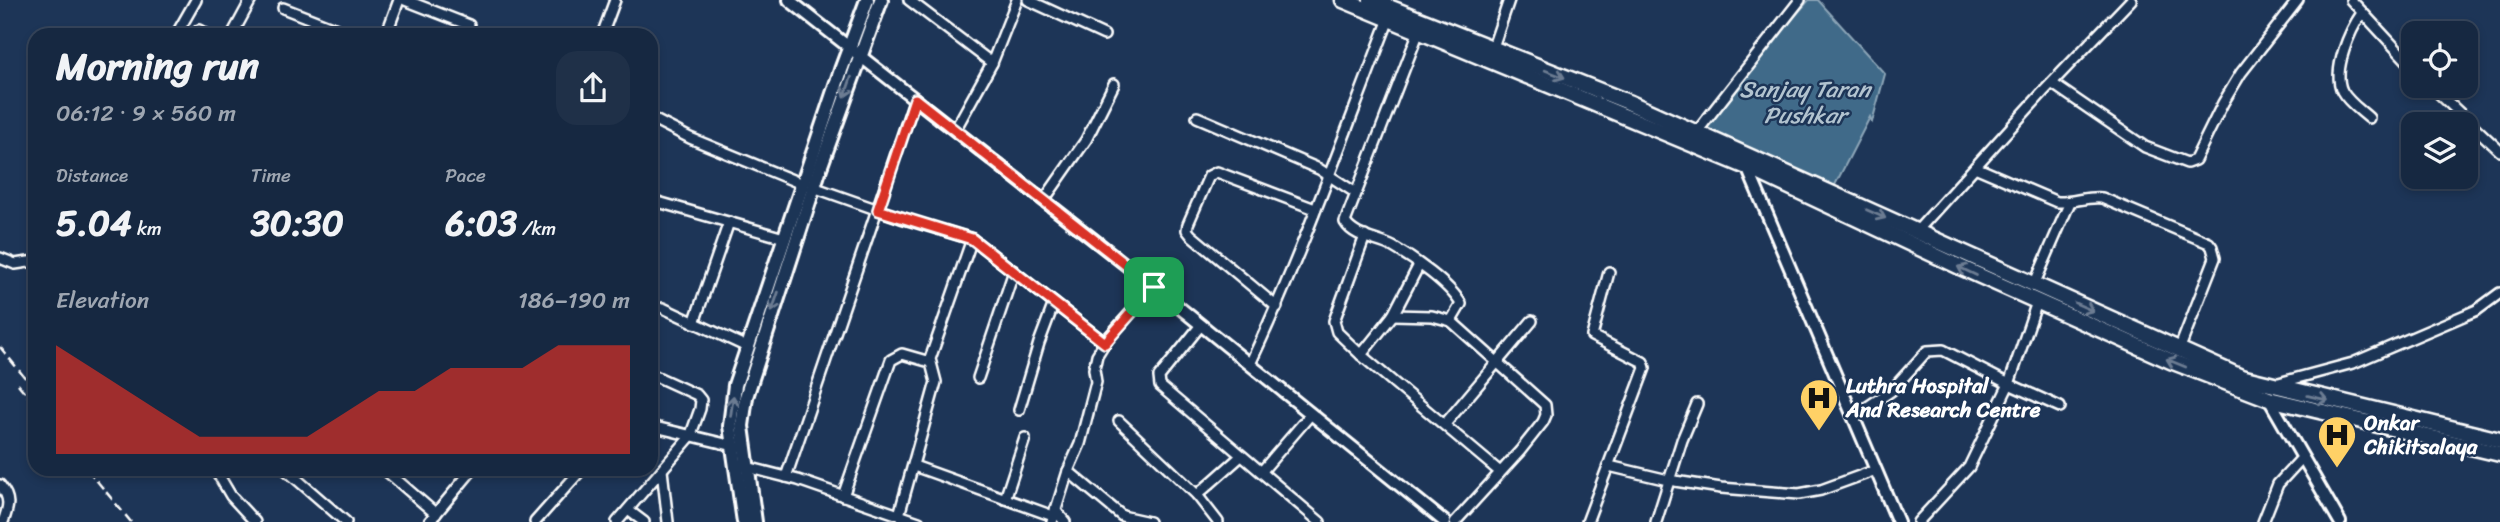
<!DOCTYPE html>
<html lang="en">
<head>
<meta charset="utf-8">
<style>
	body { margin:0; font-family:Sriracha,sans-serif; background:#1f3048; color:#f1f3f6; height:100vh; display:flex; flex-direction:column; font-size:26px; white-space:nowrap }
	* { box-sizing:border-box; margin:0 }
	p { font-size:23px; color:#9ea6b1 }
	.icon { flex:none; width:38px; height:38px; fill:none; stroke:currentColor; stroke-width:2; stroke-linecap:round; stroke-linejoin:round }
	.map { position:relative; flex:1; overflow:hidden }
	.panel { position:absolute; left:28px; top:28px; width:630px; height:448px; display:flex; flex-direction:column; background:#162841; border-radius:21px; box-shadow:0 4px 10px #0003,0 0 0 2px #35445a }
	.panel>* { flex:none }
	.fabs { position:absolute; left:2401px; top:21px; display:grid; gap:14px }
	.fabs a { display:grid; place-items:center; width:77px; height:77px; border-radius:14px; background:#162841; box-shadow:0 4px 10px #0003,0 0 0 2px #35445a; font-size:35px }
	.pin { position:absolute; display:grid; place-items:center; width:60px; height:60px; color:#fff; margin:-30px; border-radius:14px; box-shadow:0 4px 10px #0006 }
	.round { display:grid; place-items:center; flex:none; width:74px; height:74px; border-radius:21px; background:#1f3048 }
	.headline { display:flex; align-items:center; justify-content:space-between; height:119px; padding:0 28px }
	h1 { font-size:38px; font-weight:700; line-height:52px }
	.figures { display:grid; grid-template-columns:repeat(3,1fr); gap:10px; height:119px; padding:7px 28px }
	.figures div { display:grid; align-content:center }
	.figures b { font-size:35px; font-weight:700 }
	.figures small { font-size:19px; font-weight:400 }
	.figures p { font-size:19px }
	.chart { height:196px; padding:14px 28px }
	.chart p { display:flex; justify-content:space-between }
	.chart svg { width:100%; height:126px; margin-top:7px; fill:#d93025; opacity:.7 }
	.map>svg:first-child { display:block }
	.water { fill:#416b89; stroke:#8da6b8; stroke-width:2 }
	.lines { fill:none; stroke-linecap:round; stroke-linejoin:round }
	.minor-casing { stroke:#fff; stroke-width:14 }
	.tertiary-casing { stroke:#fff; stroke-width:16 }
	.secondary-casing { stroke:#fff; stroke-width:18 }
	.trunk-casing { stroke:#fff; stroke-width:19 }
	.minor { stroke:#1d3557; stroke-width:9 }
	.tertiary { stroke:#1d3557; stroke-width:10 }
	.secondary { stroke:#1d3557; stroke-width:12 }
	.trunk { stroke:#1d3557; stroke-width:14 }
	.rail { stroke:#fff; stroke-width:2.5; stroke-dasharray:10 5; stroke-linecap:butt }
	.oneway { stroke:#6c7c92 }
	.route-casing { stroke:#fff; stroke-width:14 }
	.route { stroke:#d93025; stroke-width:9 }
	.labels { text-anchor:middle; stroke-width:5; stroke-linejoin:round; paint-order:stroke }
	.poi-label { font-size:21px; font-weight:bold; fill:#fff; stroke:#1d3557; text-anchor:start }
	.water-label { font-size:23px; font-style:italic; fill:#b3c4d0; stroke:#1d3557 }
</style>
</head>
<body>
<div class="map">
<svg width="2500" height="522" viewBox="0 0 2500 522">
	<rect width="100%" height="100%" fill="#1d3557"/>
	<filter id="ink" filterUnits="userSpaceOnUse"><feTurbulence type="fractalNoise" baseFrequency=".0143" numOctaves="2"/><feDisplacementMap in="SourceGraphic" scale="14" xChannelSelector="R" yChannelSelector="G"/><feConvolveMatrix kernelMatrix="1 2 1 2 8 2 1 2 1" color-interpolation-filters="sRGB"/></filter>
	<g filter="url(#ink)">
		<path class="water" d="M1809,0h9l67,74 -13,48 -2,-5 -37,72 -133,-63z"/>
		<g class="lines">
			<g class="minor-casing">
				<g id="minor">
					<path d="M405,0l64,25"/>
					<path d="M909,0l83,63"/>
					<path d="M1028,0l76,35"/>
					<path d="M2351,0l62,67"/>
					<path d="M283,8l69,27"/>
					<path d="M2362,13c-12,17 -30,57 -20,78 6,11 18,19 27,27"/>
					<path d="M199,30l9,5"/>
					<path d="M1419,31l-74,191c9,16 34,17 48,25 21,12 57,37 68,57l-10,17"/>
					<path d="M176,35l20,-35"/>
					<path d="M232,35l19,-35"/>
					<path d="M386,35l13,-35"/>
					<path d="M602,35l13,-35"/>
					<path d="M1491,53l18,-53"/>
					<path d="M2053,84l92,63 42,16 8,-3 28,-57 18,-30 57,-73"/>
					<path d="M2431,86l69,65"/>
					<path d="M1197,117l122,52 37,24"/>
					<path d="M651,118l39,20 112,46"/>
					<path d="M955,130l37,-67 25,-63"/>
					<path d="M1696,133l104,-133"/>
					<path d="M1975,167l82,35c16,1 29,-6 45,-4l107,45 3,4 3,11 -36,92"/>
					<path d="M813,187l88,31 71,21 133,104"/>
					<path d="M651,200l133,38"/>
					<path d="M1044,200l42,-60 28,-56"/>
					<path d="M1916,232l127,-140 88,-92"/>
					<path d="M1365,236l-31,85 3,11 24,23 139,117"/>
					<path d="M0,258l15,6 20,-3"/>
					<path d="M2034,285l36,-83"/>
					<path d="M1277,307l-86,-72 -4,-5 1,-6 21,-48 8,-4 98,37"/>
					<path d="M663,308l84,39"/>
					<path d="M1393,315l39,1 19,5 94,84 1,10 -3,7 -23,29 -65,71"/>
					<path d="M694,323l35,-101"/>
					<path d="M1201,325l-42,52 1,9 160,136"/>
					<path d="M1361,355l32,-40 26,-50"/>
					<path d="M1250,364c53,-112 94,-230 139,-345"/>
					<path d="M978,378l36,-107"/>
					<path d="M2275,384l78,-21 124,-53 23,-17"/>
					<path d="M1019,410l20,-67 15,-40"/>
					<path d="M1854,416l37,-25 36,-40 16,-1 66,34 51,23"/>
					<path d="M1119,421l78,74 21,27"/>
					<path d="M1445,424l87,-103"/>
					<path d="M651,426l87,21"/>
					<path d="M743,466l55,14 121,42"/>
					<path d="M914,466l139,50"/>
					<path d="M1609,466l59,14 53,8 78,6 22,-4 55,-20"/>
					<path d="M215,469l16,27 24,26"/>
					<path d="M285,469l61,53"/>
					<path d="M384,469l52,45"/>
					<path d="M662,470l6,52"/>
					<path d="M1068,471l54,45 27,6"/>
					<path d="M1262,471l49,-57"/>
					<path d="M786,477l129,-379"/>
					<path d="M0,485c11,14 9,21 3,37"/>
					<path d="M1197,495l43,-38"/>
					<path d="M843,496l48,-136 11,-6 28,8"/>
					<path d="M1005,499l20,-61"/>
					<path d="M628,510l16,12"/>
					<path d="M1055,510l10,12"/>
					<path d="M899,515l37,-133 -6,-23 42,-120"/>
					<path d="M429,522l44,-53"/>
					<path d="M535,522l47,-53"/>
					<path d="M617,522l73,-85 10,-28 1,-9 -4,-5 -46,-21"/>
					<path d="M1052,522l16,-51 12,-27 16,-62 -2,-13 3,-14 10,-16 47,-52"/>
					<path d="M1587,522l58,-154 -2,-6 -51,-26 17,-64"/>
					<path d="M1656,522l26,-82 15,-36"/>
					<path d="M1918,522l51,-55 40,-83 28,-82"/>
					<path d="M2263,522l15,-38 24,-26"/>
				</g>
			</g>
			<g class="tertiary-casing">
				<g id="tertiary">
					<path d="M789,0l365,287 291,235"/>
					<path d="M1747,167l151,355"/>
					<path d="M2269,399l71,123"/>
				</g>
			</g>
			<g class="secondary-casing">
				<g id="secondary">
					<path d="M744,522l-14,-96 5,-41 106,-315 26,-70"/>
					<path d="M755,522l-13,-96 4,-29 74,-229 61,-168"/>
				</g>
			</g>
			<g class="trunk-casing">
				<g id="trunk">
					<path d="M1343,0l404,167 215,101 211,94 96,37 231,55"/>
					<path d="M1371,0l257,102 613,275 259,63"/>
				</g>
			</g>
			<use href="#minor" class="minor"/>
			<use href="#tertiary" class="tertiary"/>
			<use href="#secondary" class="secondary"/>
			<use href="#trunk" class="trunk"/>
			<g class="rail">
				<path d="M0,347l35,43"/>
				<path d="M18,384l17,21"/>
				<path d="M87,469l44,53"/>
			</g>
		</g>
		<defs><path id="oneway-shaft" d="M-6 0H5M1.5-3L5.5 0L1.5 3" fill="none" stroke-width="1.6" stroke-linecap="round" stroke-linejoin="round" transform="scale(1.75)"/></defs>
		<g class="oneway">
			<use href="#oneway-shaft" transform="translate(1555 74) rotate(21)"/>
			<use href="#oneway-shaft" transform="translate(848 87) rotate(109)"/>
			<use href="#oneway-shaft" transform="translate(1876 214) rotate(24)"/>
			<use href="#oneway-shaft" transform="translate(1967 271) rotate(-155)"/>
			<use href="#oneway-shaft" transform="translate(775 302) rotate(109)"/>
			<use href="#oneway-shaft" transform="translate(2084 307) rotate(24)"/>
			<use href="#oneway-shaft" transform="translate(2176 363) rotate(-158)"/>
			<use href="#oneway-shaft" transform="translate(2318 398) rotate(13)"/>
			<use href="#oneway-shaft" transform="translate(732 406) rotate(-82)"/>
		</g>
	</g>
	<g class="lines" filter="url(#ink)">
		<g class="route-casing">
			<path id="route" d="M915,99l239,188 -49,56 -133,-104 -94,-29z"/>
		</g>
		<use href="#route" class="route"/>
	</g>
	<defs>
		<g id="hospital-pin" transform="scale(2.0125)"><path d="M0 17L-7.5 6A9.5 9.5 0 1 1 7.5 6Z" fill="#ffd166" stroke="#1d3557"/><path d="M-5-5h3v3.5h4V-5h3V5h-3V1.5h-4V5h-3Z" fill="#111"/></g>
	</defs>
	<g fill-rule="evenodd">
		<use href="#hospital-pin" x="1819" y="398"/>
		<use href="#hospital-pin" x="2337" y="435"/>
	</g>
	<g class="labels">
		<g class="poi-label">
			<text x="1846" y="393">Luthra Hospital<tspan x="1846" dy="24">And Research Centre</tspan></text>
			<text x="2364" y="430">Onkar<tspan x="2364" dy="24">Chikitsalaya</tspan></text>
		</g>
		<g class="water-label">
			<text x="1805" y="97">Sanjay Taran<tspan x="1805" dy="26">Pushkar</tspan></text>
		</g>
	</g>
</svg>
<div class="fabs">
<a><svg class="icon" aria-label="locate" viewBox="0 0 24 24"><circle cx="12" cy="12" r="6"/><path d="M12 2v4M12 18v4M2 12h4M18 12h4"/></svg></a>
<a><svg class="icon" aria-label="layers" viewBox="0 0 24 24"><path d="M12 4l9 5-9 5-9-5zM3 14l9 5 9-5"/></svg></a>
</div>
<div class="pin" style="left:1154px;top:287px;background:#1e9e55"><svg class="icon" aria-label="arrive" viewBox="0 0 24 24"><path d="M6 21V4h12l-3 4 3 4H6"/></svg></div>
<section class="panel">
<div class="headline"><div><h1>Morning run</h1><p>06:12 · 9 × 560 m</p></div><a class="round"><svg class="icon" aria-label="share" viewBox="0 0 24 24"><path d="M12 15V3M7 8l5-5 5 5M5 13v7h14v-7"/></svg></a></div>
<div class="figures">
<div><p>Distance</p><b>5.04<small> km</small></b></div>
<div><p>Time</p><b>30:30</b></div>
<div><p>Pace</p><b>6:03<small> /km</small></b></div>
</div>
<div class="chart"><p><span>Elevation</span>186–190 m</p>
<svg viewBox="0 0 160 44" preserveAspectRatio="none"><path d="M0 44V6L10 14L20 22L30 30L40 38L50 38L60 38L70 38L80 30L90 22L100 22L110 14L120 14L130 14L140 6L150 6L160 6V44z"/></svg>
</div>
</section>
</div>
</body>
</html>
